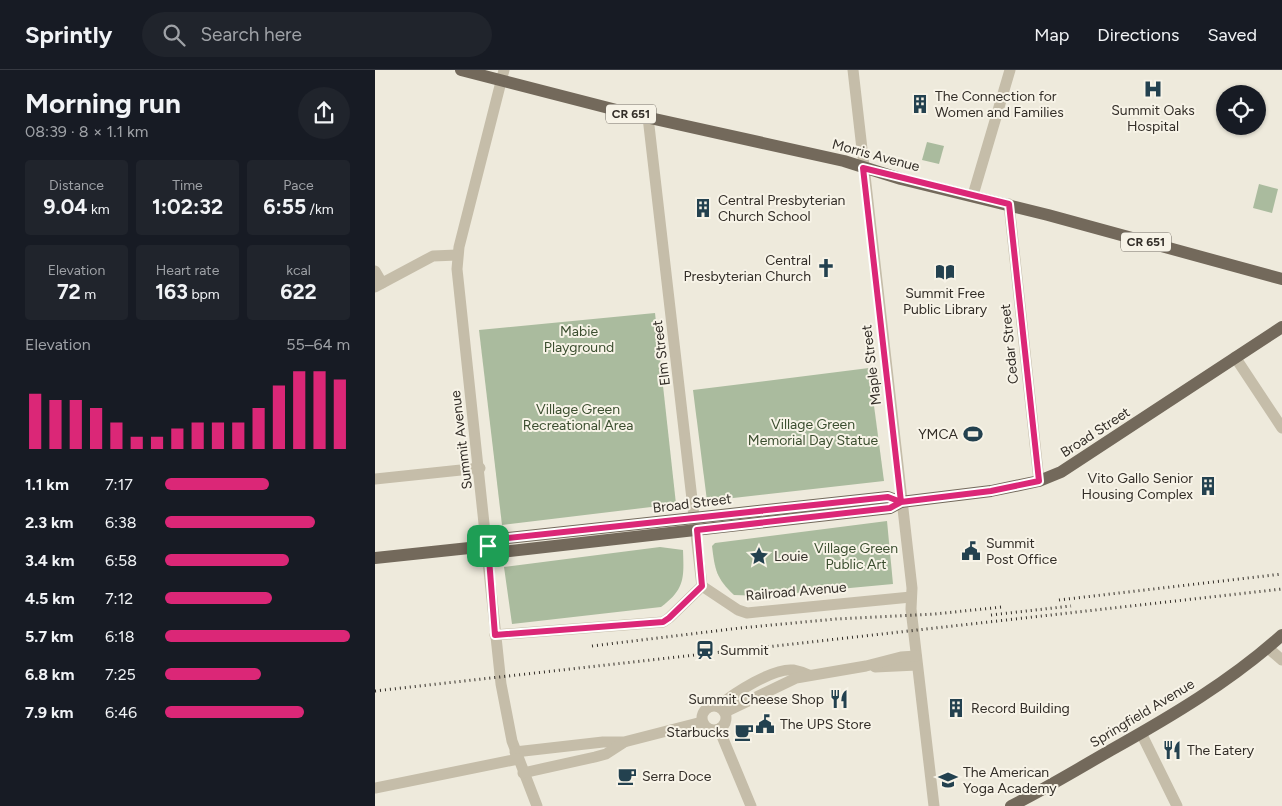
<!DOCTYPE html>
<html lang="en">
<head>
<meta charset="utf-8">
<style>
	body { margin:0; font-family:Figtree,sans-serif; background:#20242c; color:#f1f3f6; height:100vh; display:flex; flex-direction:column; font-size:19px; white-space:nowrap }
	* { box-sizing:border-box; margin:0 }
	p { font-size:16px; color:#9ea1a6 }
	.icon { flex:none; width:28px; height:28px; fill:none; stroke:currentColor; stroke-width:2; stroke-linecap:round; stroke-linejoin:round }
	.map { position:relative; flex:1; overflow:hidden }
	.drawer { display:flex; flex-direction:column; background:#171b24; width:375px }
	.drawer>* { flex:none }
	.buttons { position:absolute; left:841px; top:15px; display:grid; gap:10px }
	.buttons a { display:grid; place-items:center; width:50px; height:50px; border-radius:50%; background:#171b24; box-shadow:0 1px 4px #0004; font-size:25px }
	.pin { position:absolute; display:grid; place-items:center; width:42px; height:42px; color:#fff; margin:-21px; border-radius:10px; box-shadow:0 2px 8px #0006 }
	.round { display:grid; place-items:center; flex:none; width:52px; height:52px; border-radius:26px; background:#20242c }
	.summary { display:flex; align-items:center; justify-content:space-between; height:85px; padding:0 25px }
	h1 { font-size:28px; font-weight:700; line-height:38px }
	.stats { display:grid; grid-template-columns:repeat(3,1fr); gap:8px; height:85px; padding:5px 25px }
	.stats div { display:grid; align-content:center; border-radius:5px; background:#20242c; text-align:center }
	.stats b { font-size:21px; font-weight:700 }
	.stats small { font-size:14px; font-weight:400 }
	.stats p { font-size:14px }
	.chart { height:140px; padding:10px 25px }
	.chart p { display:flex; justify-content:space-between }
	.chart svg { width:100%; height:90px; margin-top:5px; stroke:#db2777; stroke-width:6 }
	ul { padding:0 25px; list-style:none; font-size:16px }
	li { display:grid; grid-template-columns:80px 60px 1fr; align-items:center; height:38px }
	li i { height:12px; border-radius:6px; background:#db2777 }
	header { display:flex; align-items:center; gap:30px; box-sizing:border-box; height:70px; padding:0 25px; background:#171b24; border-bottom:1px solid #363941 }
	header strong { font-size:24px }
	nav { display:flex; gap:28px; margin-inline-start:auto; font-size:18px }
	.search { width:350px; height:45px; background:#20242c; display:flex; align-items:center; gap:12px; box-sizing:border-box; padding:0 18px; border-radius:28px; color:#9ea1a6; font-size:19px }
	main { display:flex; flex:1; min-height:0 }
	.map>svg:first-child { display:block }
	.green { fill:#aabb9e }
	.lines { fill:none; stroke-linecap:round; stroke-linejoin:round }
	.minor { stroke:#c5bda9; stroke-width:11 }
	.major { stroke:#73695b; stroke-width:12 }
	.rail { stroke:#332e28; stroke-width:3; stroke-dasharray:1 4; stroke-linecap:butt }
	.route-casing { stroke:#fff; stroke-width:10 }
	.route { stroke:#db2777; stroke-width:6 }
	.labels { text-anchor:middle; stroke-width:4; stroke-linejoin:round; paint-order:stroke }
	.shield { fill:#f7f3e7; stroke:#6e6961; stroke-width:1 }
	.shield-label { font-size:12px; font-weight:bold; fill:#332e28 }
	.poi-label { font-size:14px; fill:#332e28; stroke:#f7f3e7; text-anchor:start }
	.street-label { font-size:14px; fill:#332e28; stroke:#f7f3e7 }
	.park-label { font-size:14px; fill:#3b4e2f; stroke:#f7f3e7 }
</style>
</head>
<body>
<header>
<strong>Sprintly</strong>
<div class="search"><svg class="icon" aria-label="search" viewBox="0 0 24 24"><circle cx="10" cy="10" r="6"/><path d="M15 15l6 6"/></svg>Search here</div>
<nav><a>Map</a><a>Directions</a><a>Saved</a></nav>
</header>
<main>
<section class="drawer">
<div class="summary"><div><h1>Morning run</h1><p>08:39 · 8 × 1.1 km</p></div><a class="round"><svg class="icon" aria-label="share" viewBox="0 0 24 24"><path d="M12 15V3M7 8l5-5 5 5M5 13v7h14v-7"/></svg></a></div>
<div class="stats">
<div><p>Distance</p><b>9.04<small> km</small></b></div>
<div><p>Time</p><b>1:02:32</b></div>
<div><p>Pace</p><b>6:55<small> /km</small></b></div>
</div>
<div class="stats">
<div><p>Elevation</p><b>72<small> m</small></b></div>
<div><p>Heart rate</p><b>163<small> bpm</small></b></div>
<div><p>kcal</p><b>622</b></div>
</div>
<div class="chart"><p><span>Elevation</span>55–64 m</p>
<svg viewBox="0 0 160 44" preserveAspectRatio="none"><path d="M5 44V17M15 44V20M25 44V20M35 44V24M45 44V31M55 44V38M65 44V38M75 44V34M85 44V31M95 44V31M105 44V31M115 44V24M125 44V13M135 44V6M145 44V6M155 44V10"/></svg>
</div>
<ul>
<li><b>1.1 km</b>7:17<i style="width:56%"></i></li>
<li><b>2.3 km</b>6:38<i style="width:81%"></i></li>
<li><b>3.4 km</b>6:58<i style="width:67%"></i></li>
<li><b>4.5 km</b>7:12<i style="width:58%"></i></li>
<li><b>5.7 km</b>6:18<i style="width:100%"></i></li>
<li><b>6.8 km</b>7:25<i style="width:52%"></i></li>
<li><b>7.9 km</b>6:46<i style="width:75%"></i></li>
</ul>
</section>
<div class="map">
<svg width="907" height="736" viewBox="0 0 907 736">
	<rect width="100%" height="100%" fill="#eeeadc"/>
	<g class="green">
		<path d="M552,72l17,4 -5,18 -17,-4z"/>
		<path d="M884,114l19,5 -6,24 -19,-5z"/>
		<path d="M280,243l21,191 -174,21 -23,-195z"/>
		<path d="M494,298l15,113 -177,20 -14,-111z"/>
		<path d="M512,451l6,63 -129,12 -30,-1c-18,-17 -19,-25 -22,-49l3,-3z"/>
		<path d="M285,477l23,3c1,28 2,39 -22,57l-149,17 -8,-57z"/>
	</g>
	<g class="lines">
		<g class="minor">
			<path d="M129,0l-45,177 -2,22 44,415 11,57 25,65"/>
			<path d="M478,0l59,518 -1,21 23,197"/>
			<path d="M273,47l54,469"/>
			<path d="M598,125l37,-125"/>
			<path d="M634,134l30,277"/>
			<path d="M0,201l7,12"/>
			<path d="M0,217l58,-31 24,-1"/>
			<path d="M860,287l47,71"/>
			<path d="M0,409l105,-11"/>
			<path d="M327,516l36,24 9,3 164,-16"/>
			<path d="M120,565l168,-13 6,-4 33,-32"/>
			<path d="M893,578l14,12"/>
			<path d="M500,597l42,-2"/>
			<circle cx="339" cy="648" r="12"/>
			<path d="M344,636c15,-13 54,-38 74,-36 5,1 11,3 16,5"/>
			<path d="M350,642l71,-34 70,-12 35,-9 15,-1"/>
			<path d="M344,659l32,77"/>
			<path d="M766,663l36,73"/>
			<path d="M140,682l88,-10h21l78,-20"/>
			<path d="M148,703l72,-16 11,-3 17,-11"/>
			<path d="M0,718l143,-29"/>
		</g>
		<g class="major">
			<path d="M86,0l171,44 212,47 57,18 147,36 234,64"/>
			<path d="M113,476l13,6 389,-44 11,-6 90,-11 48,-10 22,-9 221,-145"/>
			<path d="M0,488l113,-12 11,-7 389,-42 13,5"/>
			<path d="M636,736c34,-17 67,-37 100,-56 59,-33 120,-69 171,-115"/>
		</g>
		<g class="rail">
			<path d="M684,530l223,-26"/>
			<path d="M616,545l80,-9"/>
			<path d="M217,576l148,-18 96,-9 99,-5 67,-7"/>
			<path d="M0,621l907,-102"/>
		</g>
	</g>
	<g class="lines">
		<g class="route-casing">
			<path id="route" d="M113,476l7,89 168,-13 6,-4 33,-32 -5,-56 193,-22 11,-6 90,-11 48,-10 -30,-277 -146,-36 38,334 -13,-5 -389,42 -11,7"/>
		</g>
		<use href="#route" class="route"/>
	</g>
	<defs>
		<g id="hospital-bare" transform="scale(1.5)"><path d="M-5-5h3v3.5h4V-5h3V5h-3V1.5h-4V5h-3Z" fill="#23414f" stroke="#f7f3e7" stroke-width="2.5" paint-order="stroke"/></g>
		<g id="building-bare" transform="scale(1.5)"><path d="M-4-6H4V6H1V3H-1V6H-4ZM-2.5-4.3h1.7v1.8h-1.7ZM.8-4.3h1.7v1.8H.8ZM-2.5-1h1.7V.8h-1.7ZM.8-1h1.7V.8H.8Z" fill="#23414f" stroke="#f7f3e7" stroke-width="2.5" paint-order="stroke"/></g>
		<g id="church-bare" transform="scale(1.5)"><path d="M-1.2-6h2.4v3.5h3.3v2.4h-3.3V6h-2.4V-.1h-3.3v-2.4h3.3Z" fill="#23414f" stroke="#f7f3e7" stroke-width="2.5" paint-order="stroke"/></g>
		<g id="library-bare" transform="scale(1.5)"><path d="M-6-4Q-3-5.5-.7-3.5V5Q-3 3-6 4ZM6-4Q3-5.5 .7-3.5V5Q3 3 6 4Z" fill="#23414f" stroke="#f7f3e7" stroke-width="2.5" paint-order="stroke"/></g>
		<g id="stadium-bare" transform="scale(1.5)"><path d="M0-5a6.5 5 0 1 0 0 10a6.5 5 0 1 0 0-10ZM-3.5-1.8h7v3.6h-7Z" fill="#23414f" stroke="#f7f3e7" stroke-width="2.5" paint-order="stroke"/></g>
		<g id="civic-bare" transform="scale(1.5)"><path d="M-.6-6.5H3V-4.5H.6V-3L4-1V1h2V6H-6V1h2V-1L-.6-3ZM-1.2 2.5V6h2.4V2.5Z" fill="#23414f" stroke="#f7f3e7" stroke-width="2.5" paint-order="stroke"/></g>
		<g id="sight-bare" transform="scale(1.5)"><path d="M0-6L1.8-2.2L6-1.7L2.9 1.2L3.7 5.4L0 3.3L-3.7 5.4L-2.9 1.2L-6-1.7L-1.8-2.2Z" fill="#23414f" stroke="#f7f3e7" stroke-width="2.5" paint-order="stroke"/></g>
		<g id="station-bare" transform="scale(1.5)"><path d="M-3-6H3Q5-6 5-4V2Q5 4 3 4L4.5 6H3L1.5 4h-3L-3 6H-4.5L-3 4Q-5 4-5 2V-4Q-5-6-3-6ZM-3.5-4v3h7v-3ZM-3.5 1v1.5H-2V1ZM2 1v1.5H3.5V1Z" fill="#23414f" stroke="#f7f3e7" stroke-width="2.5" paint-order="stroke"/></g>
		<g id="restaurant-bare" transform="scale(1.5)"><path d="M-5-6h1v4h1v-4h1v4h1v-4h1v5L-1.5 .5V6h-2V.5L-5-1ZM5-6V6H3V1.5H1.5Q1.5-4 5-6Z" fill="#23414f" stroke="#f7f3e7" stroke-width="2.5" paint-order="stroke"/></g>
		<g id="cafe-bare" transform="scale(1.5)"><path d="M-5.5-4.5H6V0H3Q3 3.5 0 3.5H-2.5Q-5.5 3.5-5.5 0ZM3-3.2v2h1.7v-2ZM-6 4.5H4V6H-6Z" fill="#23414f" stroke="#f7f3e7" stroke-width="2.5" paint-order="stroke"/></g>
		<g id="school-bare" transform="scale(1.5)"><path d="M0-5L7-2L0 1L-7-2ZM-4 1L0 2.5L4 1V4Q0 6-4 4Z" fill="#23414f" stroke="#f7f3e7" stroke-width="2.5" paint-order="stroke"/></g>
	</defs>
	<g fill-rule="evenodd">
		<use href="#hospital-bare" x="778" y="19"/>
		<use href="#building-bare" x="545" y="34"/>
		<use href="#building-bare" x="328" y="138"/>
		<use href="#church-bare" x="451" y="198"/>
		<use href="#library-bare" x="570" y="202"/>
		<use href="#stadium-bare" x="598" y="364"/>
		<use href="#building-bare" x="833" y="416"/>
		<use href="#civic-bare" x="596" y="481"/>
		<use href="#sight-bare" x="384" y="486"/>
		<use href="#station-bare" x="330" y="580"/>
		<use href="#restaurant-bare" x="464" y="629"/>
		<use href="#building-bare" x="581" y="638"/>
		<use href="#civic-bare" x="390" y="654"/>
		<use href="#cafe-bare" x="369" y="662"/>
		<use href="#restaurant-bare" x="797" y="680"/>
		<use href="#cafe-bare" x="252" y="706"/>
		<use href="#school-bare" x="573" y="710"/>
	</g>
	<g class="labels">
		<g class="shield">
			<rect x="231" y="34.5" width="50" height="19" rx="4"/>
			<rect x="746" y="162.5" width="50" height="19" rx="4"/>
		</g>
		<g class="shield-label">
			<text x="256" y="48">CR 651</text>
			<text x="771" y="176">CR 651</text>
		</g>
		<g class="poi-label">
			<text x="560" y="31">The Connection for<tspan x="560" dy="16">Women and Families</tspan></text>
			<text x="778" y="45" text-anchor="middle">Summit Oaks<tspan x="778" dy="16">Hospital</tspan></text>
			<text x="343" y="135">Central Presbyterian<tspan x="343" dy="16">Church School</tspan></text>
			<text x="436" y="195" text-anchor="end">Central<tspan x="436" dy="16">Presbyterian Church</tspan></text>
			<text x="570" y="228" text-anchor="middle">Summit Free<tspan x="570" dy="16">Public Library</tspan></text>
			<text x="583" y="369" text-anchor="end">YMCA</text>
			<text x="818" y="413" text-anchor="end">Vito Gallo Senior<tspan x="818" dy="16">Housing Complex</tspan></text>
			<text x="611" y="478">Summit<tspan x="611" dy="16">Post Office</tspan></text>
			<text x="399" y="491">Louie</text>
			<text x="345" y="585">Summit</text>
			<text x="449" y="634" text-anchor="end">Summit Cheese Shop</text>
			<text x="596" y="643">Record Building</text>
			<text x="405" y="659">The UPS Store</text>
			<text x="354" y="667" text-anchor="end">Starbucks</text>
			<text x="812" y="685">The Eatery</text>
			<text x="588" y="707">The American<tspan x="588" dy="16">Yoga Academy</tspan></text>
			<text x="267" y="711">Serra Doce</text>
		</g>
		<g class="street-label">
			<text transform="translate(501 85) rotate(15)" y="5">Morris Avenue</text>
			<text transform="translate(634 274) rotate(-96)" y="5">Cedar Street</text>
			<text transform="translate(286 283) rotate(-97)" y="5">Elm Street</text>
			<text transform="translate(496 295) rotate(-97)" y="5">Maple Street</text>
			<text transform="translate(720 362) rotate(-33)" y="5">Broad Street</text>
			<text transform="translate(86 370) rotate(-97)" y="5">Summit Avenue</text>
			<text transform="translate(317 433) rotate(-7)" y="5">Broad Street</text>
			<text transform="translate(421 521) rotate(-5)" y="5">Railroad Avenue</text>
			<text transform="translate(767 643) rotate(-31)" y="5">Springfield Avenue</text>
		</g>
		<g class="park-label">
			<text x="204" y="266">Mabie<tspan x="204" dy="16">Playground</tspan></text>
			<text x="203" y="344">Village Green<tspan x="203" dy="16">Recreational Area</tspan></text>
			<text x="438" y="359">Village Green<tspan x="438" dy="16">Memorial Day Statue</tspan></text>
			<text x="481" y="483">Village Green<tspan x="481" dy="16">Public Art</tspan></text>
		</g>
	</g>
</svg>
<div class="buttons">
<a><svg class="icon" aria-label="locate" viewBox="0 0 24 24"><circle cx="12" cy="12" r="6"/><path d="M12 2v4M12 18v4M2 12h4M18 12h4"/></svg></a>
</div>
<div class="pin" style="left:113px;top:476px;background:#1e9e55"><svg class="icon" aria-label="arrive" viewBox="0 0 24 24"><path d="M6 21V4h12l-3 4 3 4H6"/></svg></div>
</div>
</main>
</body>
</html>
